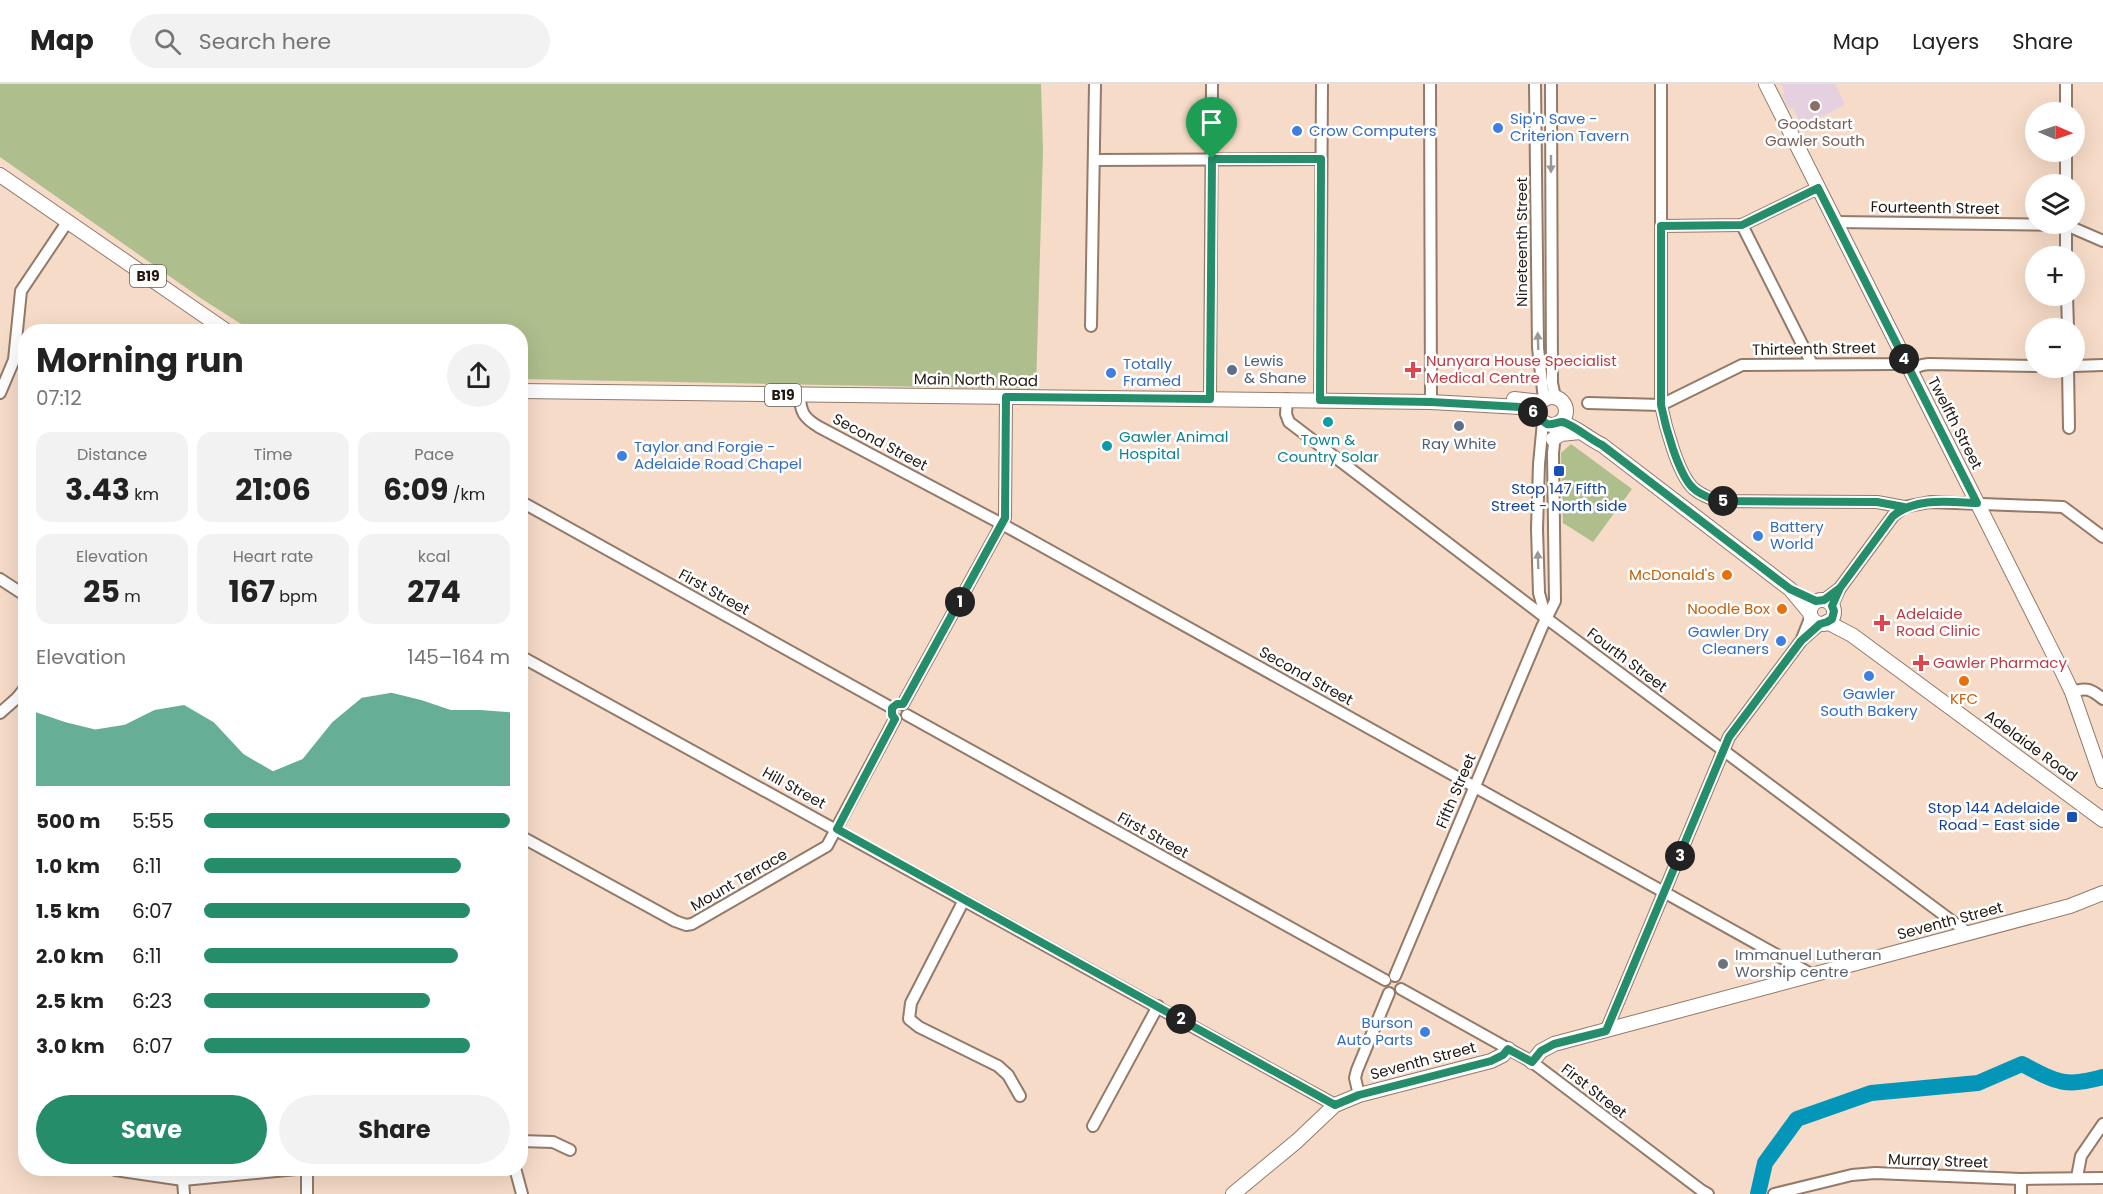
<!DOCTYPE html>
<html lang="en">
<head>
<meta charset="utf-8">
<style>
	body { margin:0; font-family:Poppins,sans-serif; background:#f2f2f2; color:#222; height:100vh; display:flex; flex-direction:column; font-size:22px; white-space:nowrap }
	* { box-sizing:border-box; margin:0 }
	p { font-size:20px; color:#767676 }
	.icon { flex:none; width:33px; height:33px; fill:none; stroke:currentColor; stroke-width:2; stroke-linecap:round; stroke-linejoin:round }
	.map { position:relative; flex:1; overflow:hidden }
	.panel { position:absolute; left:18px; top:240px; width:510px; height:852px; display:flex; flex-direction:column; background:#fff; border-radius:24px; box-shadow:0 6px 24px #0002 }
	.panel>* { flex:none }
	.needle { width:39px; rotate:92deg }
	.fabs { position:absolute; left:2025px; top:18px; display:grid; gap:12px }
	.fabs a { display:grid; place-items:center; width:60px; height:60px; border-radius:50%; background:#fff; box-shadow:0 6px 24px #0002; font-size:30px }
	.pin { position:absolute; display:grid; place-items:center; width:51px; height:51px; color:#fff; margin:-62px -26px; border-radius:50% 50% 50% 0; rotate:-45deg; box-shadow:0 0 6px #0007 }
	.pin .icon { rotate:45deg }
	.km { position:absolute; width:30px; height:30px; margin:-15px; border-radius:50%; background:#222; color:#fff; font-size:16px; line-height:30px; text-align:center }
	.round { display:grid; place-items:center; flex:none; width:63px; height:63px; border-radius:32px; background:#f2f2f2 }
	.summary { display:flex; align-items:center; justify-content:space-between; height:102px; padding:0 18px }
	h1 { font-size:33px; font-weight:700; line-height:45px }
	.figures { display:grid; grid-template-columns:repeat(3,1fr); gap:9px; height:102px; padding:6px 18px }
	.figures div { display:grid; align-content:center; border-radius:15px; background:#f2f2f2; text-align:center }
	.figures b { font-size:30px; font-weight:700 }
	.figures small { font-size:16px; font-weight:400 }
	.figures p { font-size:16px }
	.chart { height:168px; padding:12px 18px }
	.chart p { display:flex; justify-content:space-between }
	.chart svg { width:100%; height:108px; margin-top:6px; fill:#268d6a; opacity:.7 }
	.action { display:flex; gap:12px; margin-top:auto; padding:12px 18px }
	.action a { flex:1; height:69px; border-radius:36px; background:#268d6a; color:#fff; font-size:24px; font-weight:700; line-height:69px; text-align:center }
	.action a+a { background:#f2f2f2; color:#222 }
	ul { padding:0 18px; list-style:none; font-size:20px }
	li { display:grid; grid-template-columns:96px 72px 1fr; align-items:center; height:45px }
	li i { height:15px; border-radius:8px; background:#268d6a }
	header { display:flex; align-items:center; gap:36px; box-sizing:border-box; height:84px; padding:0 30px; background:#fff; border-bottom:2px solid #e0e0e0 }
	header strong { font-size:28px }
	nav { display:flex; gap:33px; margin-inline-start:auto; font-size:21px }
	.search { width:420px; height:54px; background:#f2f2f2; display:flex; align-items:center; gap:15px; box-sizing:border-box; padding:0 21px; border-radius:33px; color:#767676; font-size:22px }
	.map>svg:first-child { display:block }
	.education { fill:#e4d0df }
	.green { fill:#aebe8d }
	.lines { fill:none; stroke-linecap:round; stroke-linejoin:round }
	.river { stroke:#0496b8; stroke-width:16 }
	.minor-casing { stroke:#937a69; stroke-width:14 }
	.major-casing { stroke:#937a69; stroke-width:16 }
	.minor { stroke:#fff; stroke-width:10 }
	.major { stroke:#fff; stroke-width:14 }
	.oneway { fill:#9c9794 }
	.route-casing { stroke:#fff; stroke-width:12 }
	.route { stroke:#268d6a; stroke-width:8 }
	.education-dot { fill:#8d6e63; stroke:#fff; stroke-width:2 }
	.shop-dot { fill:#3f7fe0; stroke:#fff; stroke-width:2 }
	.service-dot { fill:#5c6f8a; stroke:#fff; stroke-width:2 }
	.health-dot { fill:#e0444e; stroke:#fff; stroke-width:2 }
	.culture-dot { fill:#0f9aa8; stroke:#fff; stroke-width:2 }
	.transit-dot { fill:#1a4fb4; stroke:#fff; stroke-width:2 }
	.food-dot { fill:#e8710a; stroke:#fff; stroke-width:2 }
	.worship-dot { fill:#6b7280; stroke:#fff; stroke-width:2 }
	.labels { text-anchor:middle; stroke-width:5; stroke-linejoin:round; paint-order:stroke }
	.shield { fill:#fff; stroke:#645d58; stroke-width:1.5 }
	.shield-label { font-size:14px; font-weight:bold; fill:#221811 }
	.shop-label { font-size:15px; fill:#366cbe; stroke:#fff; text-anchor:start }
	.education-label { font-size:15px; fill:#785e54; stroke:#fff }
	.street-label { font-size:15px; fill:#221811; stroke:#fff }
	.service-label { font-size:15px; fill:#4e5e75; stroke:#fff; text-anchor:start }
	.health-label { font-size:15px; fill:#be3a42; stroke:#fff; text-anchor:start }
	.culture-label { font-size:15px; fill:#0d838f; stroke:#fff; text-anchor:start }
	.transit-label { font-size:15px; fill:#164399; stroke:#fff }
	.food-label { font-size:15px; fill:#c56008; stroke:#fff; text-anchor:end }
	.worship-label { font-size:15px; fill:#5b616d; stroke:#fff; text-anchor:start }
</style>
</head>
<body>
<header>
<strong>Map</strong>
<div class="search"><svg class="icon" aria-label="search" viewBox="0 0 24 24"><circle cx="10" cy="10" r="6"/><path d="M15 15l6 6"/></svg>Search here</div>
<nav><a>Map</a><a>Layers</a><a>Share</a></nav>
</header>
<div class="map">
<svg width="2103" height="1110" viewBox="0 0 2103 1110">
	<rect width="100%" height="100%" fill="#f6dbc8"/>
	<path class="education" d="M1781,0h54l10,21 -43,21 -9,-18 -4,1 -7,-14 3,-2z"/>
	<g class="green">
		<path d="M0,0h1041l2,66 -7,239 -515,-10 -1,-47 -268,-1 -50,-32 -202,-142z"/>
		<path d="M1571,360l61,45 -39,53 -30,-19 -2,-70z"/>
	</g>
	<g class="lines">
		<path class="river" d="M1758,1110l7,-31 32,-44 74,-26 107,-10 44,-19c34,18 44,24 81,13"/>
		<g class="minor-casing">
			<g id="minor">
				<path d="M1430,0l1,318"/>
				<path d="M1535,0l3,264 6,51"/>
				<path d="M1661,0v321c4,20 17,69 32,83 7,7 15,9 24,13l160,1 27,5 26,-5 133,5 40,30"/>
				<path d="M1551,1l1,298 3,14"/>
				<path d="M2066,28v-28"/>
				<path d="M1094,76l227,-1"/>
				<path d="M2066,100v-32"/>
				<path d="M1835,138l231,3 37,16"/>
				<path d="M2066,140v32"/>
				<path d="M1742,141l70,139"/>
				<path d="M1661,142l81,-1 76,-37"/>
				<path d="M2067,212l1,32"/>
				<path d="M1091,242l4,-242"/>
				<path d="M2074,282l29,-1"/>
				<path d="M2068,284l1,60"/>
				<path d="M1910,286l12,-5 7,-1 107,2"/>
				<path d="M0,309l14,-33 7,-69 47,-70"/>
				<path d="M800,311c0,17 4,23 19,32l183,97 811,451"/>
				<path d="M1210,315l2,-315"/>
				<path d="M1287,315l-1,15 3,8 257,196 422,315"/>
				<path d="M1320,316l2,-316"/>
				<path d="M1588,319l73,2 81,-40 152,-1 10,-5"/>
				<path d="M1543,338l-4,42 -2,65 2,64 7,25"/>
				<path d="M520,417l372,207"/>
				<path d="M0,495l26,17"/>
				<path d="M1824,516l16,-12"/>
				<path d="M1832,521l8,-17 53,-72 11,-9"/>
				<path d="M1803,555l17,-15"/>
				<path d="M520,572l815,449"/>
				<path d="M2072,608c14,-5 19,-3 31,7"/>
				<path d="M903,620l102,-186 1,-121"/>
				<path d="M0,629l17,-15 9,-11"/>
				<path d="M907,631l478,265"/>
				<path d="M520,752l155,85 11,4 6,-1 135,-78 68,-127"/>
				<path d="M964,816l-53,103 -2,16 10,8 79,39 10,9 12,21"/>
				<path d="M1395,892l147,-349 13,-26 -2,-148 3,-29"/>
				<path d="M1401,905l131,73 169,128 7,4"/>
				<path d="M1606,947l123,-294 72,-96 10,-25"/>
				<path d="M1359,1011l-4,-17 2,-8 32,-77"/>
				<path d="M1093,1042l65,-120"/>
				<path d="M520,1057l33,1 17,8"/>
				<path d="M307,1084v26"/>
				<path d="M515,1084l7,26"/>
				<path d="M115,1086l68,10 124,-12"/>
				<path d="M2077,1093l4,-21 22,-32"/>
				<path d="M183,1096l1,14"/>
				<path d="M1774,1110l78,-19 23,-2 146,6 82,-1"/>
				<path d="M2021,1110v-15"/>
			</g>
		</g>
		<g class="major-casing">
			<g id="major">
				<path d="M1766,0l295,585 11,23 31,89"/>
				<path d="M0,91l228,157"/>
				<path d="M520,307l911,11 89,5 18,8"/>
				<circle cx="1552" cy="327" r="14"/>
				<path d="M1514,315l27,3"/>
				<path d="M1560,338c16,4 27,16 42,23l188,144 20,24"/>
				<path d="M1553,355l8,-5 19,-2"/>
				<circle cx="1822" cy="528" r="12"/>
				<path d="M1827,538l25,13 251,185"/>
				<path d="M1532,978l9,-11 13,-7 516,-138 33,-13"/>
				<path d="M1233,1110l64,-53 38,-36 24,-10 132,-34 12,-6 5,-6"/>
			</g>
		</g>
		<use href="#minor" class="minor"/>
		<use href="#major" class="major"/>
	</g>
	<defs><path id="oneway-solid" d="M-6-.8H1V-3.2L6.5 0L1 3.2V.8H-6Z" transform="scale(1.5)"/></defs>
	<g class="oneway">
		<use href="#oneway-solid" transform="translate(1551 80) rotate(90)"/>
		<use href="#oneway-solid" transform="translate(1538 257) rotate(-92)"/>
		<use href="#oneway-solid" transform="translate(1538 476) rotate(-92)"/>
	</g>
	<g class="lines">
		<g class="route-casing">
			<path id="route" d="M1212,75l-2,240 -204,-2 -1,121 -102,186h-6l-5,4v7l3,4 -58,110 498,276 24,-10 132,-34 12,-6 5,-6 24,13 9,-11 13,-7 52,-13 123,-294 72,-96 19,-17 7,-2 5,-3 2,-8 -2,-5 8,-18 53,-72c23,-19 56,-14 84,-13l-159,-315 -76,37 -81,1v179c4,20 17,69 32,83 7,7 15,9 25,13l159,1 27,5 -11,9 -53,72 -16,12 -8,1 -26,-12 -188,-144c-11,-5 -31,-22 -40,-23 -5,0 -9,3 -15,2l-7,-5 -2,-4 -18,-8 -89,-5 -111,-2 1,-241h-109"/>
		</g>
		<use href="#route" class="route"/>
	</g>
	<circle class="education-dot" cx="1815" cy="22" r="6"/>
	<g class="shop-dot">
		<circle cx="1498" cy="44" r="6"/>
		<circle cx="1297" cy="47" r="6"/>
		<circle cx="1111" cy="289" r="6"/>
		<circle cx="622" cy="372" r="6"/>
		<circle cx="1758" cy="452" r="6"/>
		<circle cx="1781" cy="557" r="6"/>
		<circle cx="1869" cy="592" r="6"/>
		<circle cx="1425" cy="948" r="6"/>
	</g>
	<g class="service-dot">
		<circle cx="1232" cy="286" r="6"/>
		<circle cx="1459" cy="342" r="6"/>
	</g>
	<g class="health-dot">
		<path d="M1410 277h6v6h6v6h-6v6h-6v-6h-6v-6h6z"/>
		<path d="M1879 530h6v6h6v6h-6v6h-6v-6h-6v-6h6z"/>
		<path d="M1918 570h6v6h6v6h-6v6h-6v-6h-6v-6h6z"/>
	</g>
	<g class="culture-dot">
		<circle cx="1328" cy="338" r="6"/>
		<circle cx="1107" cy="362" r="6"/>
	</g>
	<g class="transit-dot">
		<rect x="1553" y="381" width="12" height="12" rx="3"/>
		<rect x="2066" y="727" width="12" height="12" rx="3"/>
	</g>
	<g class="food-dot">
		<circle cx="1727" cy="491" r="6"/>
		<circle cx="1782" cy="525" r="6"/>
		<circle cx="1964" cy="597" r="6"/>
	</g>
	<circle class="worship-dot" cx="1723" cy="880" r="6"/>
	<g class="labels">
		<g class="shield">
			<rect x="130" y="181" width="36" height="22" rx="4.5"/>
			<rect x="765" y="300" width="36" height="22" rx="4.5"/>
		</g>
		<g class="shield-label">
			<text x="148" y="197">B19</text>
			<text x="783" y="316">B19</text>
		</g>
		<g class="shop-label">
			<text x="1510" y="40">Sip'n Save -<tspan x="1510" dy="17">Criterion Tavern</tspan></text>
			<text x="1309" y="52">Crow Computers</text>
			<text x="1123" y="285">Totally<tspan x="1123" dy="17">Framed</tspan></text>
			<text x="634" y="368">Taylor and Forgie -<tspan x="634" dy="17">Adelaide Road Chapel</tspan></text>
			<text x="1770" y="448">Battery<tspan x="1770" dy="17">World</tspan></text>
			<text x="1769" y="553" text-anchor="end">Gawler Dry<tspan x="1769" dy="17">Cleaners</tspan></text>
			<text x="1869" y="615" text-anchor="middle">Gawler<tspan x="1869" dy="17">South Bakery</tspan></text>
			<text x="1413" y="944" text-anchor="end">Burson<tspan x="1413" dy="17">Auto Parts</tspan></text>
		</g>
		<g class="education-label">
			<text x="1815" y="45">Goodstart<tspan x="1815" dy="17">Gawler South</tspan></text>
		</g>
		<g class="street-label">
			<text transform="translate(1935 124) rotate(1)" y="5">Fourteenth Street</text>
			<text transform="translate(1522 158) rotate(-90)" y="5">Nineteenth Street</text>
			<text transform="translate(1814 265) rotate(-1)" y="5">Thirteenth Street</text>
			<text transform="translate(976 296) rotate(1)" y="5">Main North Road</text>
			<text transform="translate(1955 339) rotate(63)" y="5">Twelfth Street</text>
			<text transform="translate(880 358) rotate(28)" y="5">Second Street</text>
			<text transform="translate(714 508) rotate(29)" y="5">First Street</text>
			<text transform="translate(1627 576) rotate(37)" y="5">Fourth Street</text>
			<text transform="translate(1306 592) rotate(29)" y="5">Second Street</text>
			<text transform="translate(2031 662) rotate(36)" y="5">Adelaide Road</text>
			<text transform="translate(794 704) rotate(29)" y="5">Hill Street</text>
			<text transform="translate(1456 707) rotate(-67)" y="5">Fifth Street</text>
			<text transform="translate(1153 751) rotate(29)" y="5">First Street</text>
			<text transform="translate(739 796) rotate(-30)" y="5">Mount Terrace</text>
			<text transform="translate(1950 837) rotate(-15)" y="5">Seventh Street</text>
			<text transform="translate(1423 977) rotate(-15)" y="5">Seventh Street</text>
			<text transform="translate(1594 1007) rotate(38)" y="5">First Street</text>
			<text transform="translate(1938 1077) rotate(2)" y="5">Murray Street</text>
		</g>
		<g class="service-label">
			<text x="1244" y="282">Lewis<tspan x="1244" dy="17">&amp; Shane</tspan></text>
			<text x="1459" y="365" text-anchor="middle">Ray White</text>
		</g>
		<g class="health-label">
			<text x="1426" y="282">Nunyara House Specialist<tspan x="1426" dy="17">Medical Centre</tspan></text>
			<text x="1896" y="535">Adelaide<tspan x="1896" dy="17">Road Clinic</tspan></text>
			<text x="1933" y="584">Gawler Pharmacy</text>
		</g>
		<g class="culture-label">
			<text x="1119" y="358">Gawler Animal<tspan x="1119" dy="17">Hospital</tspan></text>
			<text x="1328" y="361" text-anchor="middle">Town &amp;<tspan x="1328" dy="17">Country Solar</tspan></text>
		</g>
		<g class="transit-label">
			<text x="1559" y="410">Stop 147 Fifth<tspan x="1559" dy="17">Street - North side</tspan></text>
			<text x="2060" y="729" text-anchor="end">Stop 144 Adelaide<tspan x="2060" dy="17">Road - East side</tspan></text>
		</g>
		<g class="food-label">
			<text x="1715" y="496">McDonald's</text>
			<text x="1770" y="530">Noodle Box</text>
			<text x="1964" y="620" text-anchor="middle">KFC</text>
		</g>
		<g class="worship-label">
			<text x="1735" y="876">Immanuel Lutheran<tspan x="1735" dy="17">Worship centre</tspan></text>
		</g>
	</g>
</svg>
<div class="fabs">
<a><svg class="needle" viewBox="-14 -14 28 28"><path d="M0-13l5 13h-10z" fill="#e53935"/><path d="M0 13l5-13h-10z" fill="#767676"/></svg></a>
<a><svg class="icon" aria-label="layers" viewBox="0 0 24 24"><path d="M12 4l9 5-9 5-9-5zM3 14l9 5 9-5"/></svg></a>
<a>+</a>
<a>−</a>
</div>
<div class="pin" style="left:1212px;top:75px;background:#1e9e55"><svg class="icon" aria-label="arrive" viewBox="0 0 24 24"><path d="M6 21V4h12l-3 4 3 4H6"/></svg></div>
<b class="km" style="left:960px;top:518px">1</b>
<b class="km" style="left:1181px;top:935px">2</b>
<b class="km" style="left:1680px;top:772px">3</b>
<b class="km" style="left:1904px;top:275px">4</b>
<b class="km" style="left:1723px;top:417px">5</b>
<b class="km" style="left:1533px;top:328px">6</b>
<section class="panel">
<div class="summary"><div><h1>Morning run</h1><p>07:12</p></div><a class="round"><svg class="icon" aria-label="share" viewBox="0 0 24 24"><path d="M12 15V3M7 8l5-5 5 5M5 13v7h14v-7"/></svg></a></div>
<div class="figures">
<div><p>Distance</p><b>3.43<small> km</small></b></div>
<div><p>Time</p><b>21:06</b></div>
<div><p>Pace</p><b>6:09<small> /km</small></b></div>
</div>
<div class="figures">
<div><p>Elevation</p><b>25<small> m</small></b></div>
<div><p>Heart rate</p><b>167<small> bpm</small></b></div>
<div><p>kcal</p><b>274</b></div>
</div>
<div class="chart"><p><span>Elevation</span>145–164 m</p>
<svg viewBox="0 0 160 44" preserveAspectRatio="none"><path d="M0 44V14L10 18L20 21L30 19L40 13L50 11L60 18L70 31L80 38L90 33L100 18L110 8L120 6L130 9L140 13L150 13L160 14V44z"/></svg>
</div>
<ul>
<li><b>500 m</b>5:55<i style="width:100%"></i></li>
<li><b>1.0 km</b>6:11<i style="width:84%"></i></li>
<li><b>1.5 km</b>6:07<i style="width:87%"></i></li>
<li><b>2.0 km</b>6:11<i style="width:83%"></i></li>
<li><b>2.5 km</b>6:23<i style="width:74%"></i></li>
<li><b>3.0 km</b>6:07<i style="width:87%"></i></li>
</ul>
<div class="action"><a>Save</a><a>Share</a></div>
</section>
</div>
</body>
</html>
